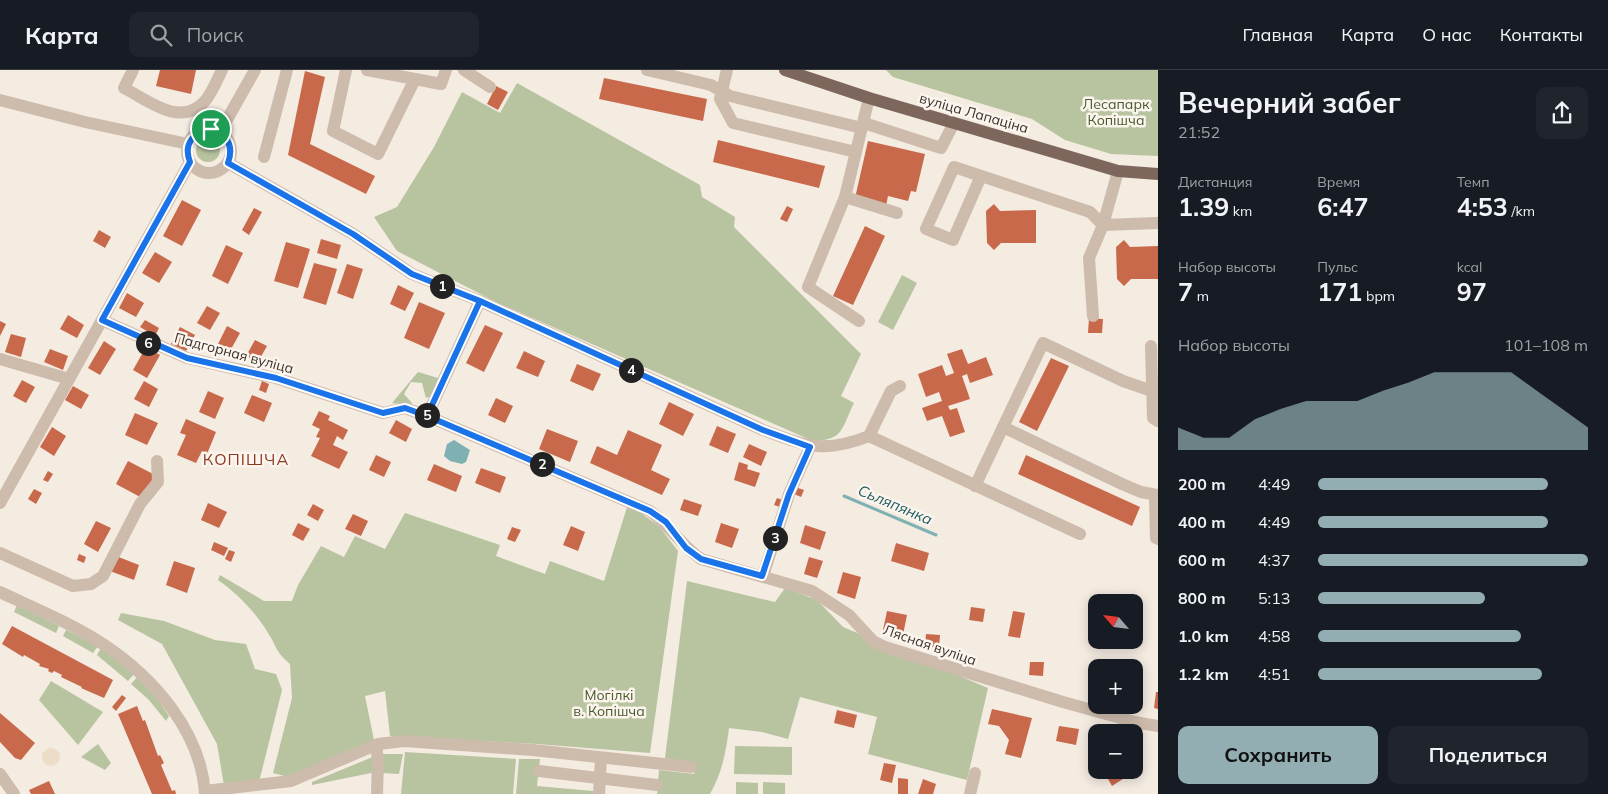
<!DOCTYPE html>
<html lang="ru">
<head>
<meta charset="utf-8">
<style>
	body { margin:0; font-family:Mulish,sans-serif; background:#20242c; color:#f1f3f6; height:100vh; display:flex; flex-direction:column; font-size:19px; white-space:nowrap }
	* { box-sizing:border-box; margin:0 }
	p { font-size:16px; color:#9ea1a6 }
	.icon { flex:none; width:28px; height:28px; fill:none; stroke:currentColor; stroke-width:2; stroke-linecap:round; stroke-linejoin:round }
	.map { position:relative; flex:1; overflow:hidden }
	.sheet { display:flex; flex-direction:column; background:#171b24; width:450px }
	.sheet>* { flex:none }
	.needle { width:32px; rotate:298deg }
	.controls { position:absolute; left:1088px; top:524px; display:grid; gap:10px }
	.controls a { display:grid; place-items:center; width:55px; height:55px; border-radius:10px; background:#171b24; box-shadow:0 2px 12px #0003; font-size:25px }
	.pin { position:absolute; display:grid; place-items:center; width:42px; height:42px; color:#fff; margin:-21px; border:2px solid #fff; border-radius:50%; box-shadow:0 1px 5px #0007 }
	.km { position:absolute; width:25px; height:25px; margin:-12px; border-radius:50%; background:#222; color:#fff; font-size:14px; line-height:25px; text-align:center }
	.round { display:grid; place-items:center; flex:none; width:52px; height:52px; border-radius:10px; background:#20242c }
	.summary { display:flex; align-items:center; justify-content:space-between; height:85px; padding:0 20px }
	h1 { font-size:28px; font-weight:700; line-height:38px }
	.figures { display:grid; grid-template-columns:repeat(3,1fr); gap:8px; height:85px; padding:5px 20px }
	.figures div { display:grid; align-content:center }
	.figures b { font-size:25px; font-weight:700 }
	.figures small { font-size:14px; font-weight:400 }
	.figures p { font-size:14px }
	.chart { height:140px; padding:10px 20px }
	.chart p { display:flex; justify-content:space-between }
	.chart svg { width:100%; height:90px; margin-top:5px; fill:#92aeb2; opacity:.7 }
	.cta { display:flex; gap:10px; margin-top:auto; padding:10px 20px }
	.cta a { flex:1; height:58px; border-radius:10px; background:#92aeb2; color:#111; font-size:20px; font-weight:700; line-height:58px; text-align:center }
	.cta a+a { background:#20242c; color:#f1f3f6 }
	ul { padding:0 20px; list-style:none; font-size:16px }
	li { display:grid; grid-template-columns:80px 60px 1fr; align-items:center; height:38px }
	li i { height:12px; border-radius:6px; background:#92aeb2 }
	header { display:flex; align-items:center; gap:30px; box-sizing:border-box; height:70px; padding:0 25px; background:#171b24; border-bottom:1px solid #363941 }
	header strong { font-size:24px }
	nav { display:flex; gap:28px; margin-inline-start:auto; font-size:18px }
	.search { width:350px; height:45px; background:#20242c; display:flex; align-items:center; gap:12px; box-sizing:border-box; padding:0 18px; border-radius:10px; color:#9ea1a6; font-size:19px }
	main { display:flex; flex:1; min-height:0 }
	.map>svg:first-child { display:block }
	.green { fill:#b8c4a0 }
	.plaza { fill:#ecdcc8 }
	.water { fill:#7fb0b2 }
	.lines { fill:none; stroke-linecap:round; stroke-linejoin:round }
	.stream { stroke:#7fb0b2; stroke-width:3 }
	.building { fill:#c8694b }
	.minor { stroke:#cdbbac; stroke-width:12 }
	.major { stroke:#7d675c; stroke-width:12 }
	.route-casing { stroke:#fff; stroke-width:10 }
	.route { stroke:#1a73e8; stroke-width:6 }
	.labels { text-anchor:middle; stroke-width:5; stroke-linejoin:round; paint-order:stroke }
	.park-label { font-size:14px; fill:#4a5a2e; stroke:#fbf5ee }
	.street-label { font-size:14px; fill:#3b302b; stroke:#fbf5ee }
	.water-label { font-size:15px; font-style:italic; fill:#1f5a5e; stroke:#fbf5ee }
	.quarter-label { font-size:16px; letter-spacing:1px; fill:#8c3b22; stroke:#fbf5ee }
</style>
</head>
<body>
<header>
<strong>Карта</strong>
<div class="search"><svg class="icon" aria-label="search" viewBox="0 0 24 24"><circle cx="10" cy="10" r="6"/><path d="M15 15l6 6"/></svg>Поиск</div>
<nav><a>Главная</a><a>Карта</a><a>О нас</a><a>Контакты</a></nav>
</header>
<main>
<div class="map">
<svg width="1158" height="724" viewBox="0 0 1158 724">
	<rect width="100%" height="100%" fill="#f4ebe1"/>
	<g class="green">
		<path d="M886,0h272v86l-47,-2 -46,-14 -33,-21 -139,-42z"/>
		<path d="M517,13l183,102 2,12 33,20 -1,10 127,127 -20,42 13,7c-13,26 -10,37 -41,38l-317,-139 -99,-51 -23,-34 23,-10 37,-60 28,-55 38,21z"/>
		<circle cx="208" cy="80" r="12"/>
		<path d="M902,205l15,8 -24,47 -15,-8z"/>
		<path d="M418,302l20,6 -7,18 -5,2 -4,-15 -11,-1 -7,12 8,9 -1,2 -19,-2z"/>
		<path d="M628,434l31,22 19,25 -28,202 -113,-9 -147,-8 -5,-45 -20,5 9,44 -86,37 -15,-4 19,-75 -2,-34c-16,-14 -12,-16 -22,-31 -11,-19 -32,-41 -50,-53l2,-5 44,26h28l6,-16 23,-39 23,11 11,-21 30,13 20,-36 95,32 -4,11 49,18 5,-13 54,20z"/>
		<path d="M687,511l88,21 10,-14 32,12 26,27 145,61 -21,92 -99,-26 9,-37 -77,-20 -12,42 -26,-7 -33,-4c-3,24 -7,45 -19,66h-53l2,-24 35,4 1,-11 -30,-5z"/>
		<path d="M17,535l42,21 -3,7 -42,-21z"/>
		<path d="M121,543l43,8 51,19 31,4 9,25 21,5 6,16 -23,92 -35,3 -7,-41 -55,-100 -44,-24z"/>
		<path d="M66,560l32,16 -5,7 -30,-17z"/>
		<path d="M101,578l33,26 -6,7 -31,-26z"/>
		<path d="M137,607l17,17 15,22 -3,5 -17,-21 -18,-16z"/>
		<path d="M51,611l52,31 -25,33 -39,-45z"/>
		<path d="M98,674l13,19 -6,7 -24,-13z"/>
		<path d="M735,676l57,1v28l-58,-1z"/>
		<path d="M405,682l111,7 -3,35h-112z"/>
		<path d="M381,684h22l-4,20 -18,-1z"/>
		<path d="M375,686l1,16 -64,13v-3z"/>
		<path d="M519,689h21l-3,27 56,5v3h-77z"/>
		<path d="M736,712l22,1v11h-22z"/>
		<path d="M763,712l22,1v11h-22z"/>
	</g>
	<circle class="plaza" cx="51" cy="687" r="9"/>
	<path class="water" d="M454,370l16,10 -4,12 -4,2 -12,-3 -6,-5 3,-12z"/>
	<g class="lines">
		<path class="stream" d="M844,426l92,39"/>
	</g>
	<g class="building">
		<path d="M160,0h36l-5,24 -35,-8z"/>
		<path d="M305,1l20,6 -15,67 65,32 -9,18 -78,-39z"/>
		<path d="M604,8l103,21 -4,22 -104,-22z"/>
		<path d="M496,16l12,6 -10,18 -11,-6z"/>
		<path d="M718,70l107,26 -6,22 -106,-26z"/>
		<path d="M868,71l57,13 -9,38 -5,-1 -3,10 -20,-5 -2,10 -31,-8z"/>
		<path d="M182,130l19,10 -19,36 -19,-10z"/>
		<path d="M994,134l6,7 36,-1v33h-35l-7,7 -7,-7 -1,-32z"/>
		<path d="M787,136l6,3 -6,13 -7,-3z"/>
		<path d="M254,138l8,4 -13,23 -7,-5z"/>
		<path d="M865,156l20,10 -32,69 -20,-9z"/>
		<path d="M99,160l12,7 -6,11 -12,-7z"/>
		<path d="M321,169l20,6 -4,14 -20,-6z"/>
		<path d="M1124,170l6,7 28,-1v33h-27l-7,7 -7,-7 -1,-32z"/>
		<path d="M286,172l24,7 -12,39 -24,-7z"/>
		<path d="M226,175l17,8 -15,31 -16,-8z"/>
		<path d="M155,182l17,10 -13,21 -17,-10z"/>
		<path d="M314,193l23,6 -11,36 -23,-7z"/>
		<path d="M347,194l16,5 -10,30 -16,-6z"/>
		<path d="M398,215l16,8 -9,18 -15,-7z"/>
		<path d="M127,223l17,10 -8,14 -17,-9z"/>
		<path d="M419,232l26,11 -16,36 -25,-11z"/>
		<path d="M207,236l13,7 -10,17 -13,-7z"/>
		<path d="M68,245l16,10 -7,13 -17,-9z"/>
		<path d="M1089,248l14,1 -1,14h-14z"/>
		<path d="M145,250l14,8 -4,8 -15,-9z"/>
		<path d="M0,251l6,3 -6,12z"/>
		<path d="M485,255l18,8 -19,39 -18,-9z"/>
		<path d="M227,256l13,7 -10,18 -12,-7z"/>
		<path d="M180,257l15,8 -9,16 -15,-7z"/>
		<path d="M11,264l15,4 -5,19 -16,-5z"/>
		<path d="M255,270l12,6 -9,16 -12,-6z"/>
		<path d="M104,271l12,8 -16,26 -12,-7z"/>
		<path d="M146,277l14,8 -13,23 -14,-8z"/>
		<path d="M50,279l18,7 -5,14 -19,-8z"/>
		<path d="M962,279l6,15 18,-7 7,18 -23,8 -3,-9 -5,2 8,23 -22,7 2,4 7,-2 8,24 -15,5 -8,-21 -15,5 -5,-13 20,-7 -3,-9 -13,5 -8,-23 24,-9 4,11 8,-3 -7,-19z"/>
		<path d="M524,281l21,10 -7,16 -22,-9z"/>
		<path d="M1051,288l18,8 -32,65 -18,-9z"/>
		<path d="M577,294l24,10 -8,17 -23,-10z"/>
		<path d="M22,310l13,7 -9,16 -13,-7z"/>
		<path d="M144,311l14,8 -9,18 -15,-8z"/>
		<path d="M262,311l7,3 -3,9 -7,-3z"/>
		<path d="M73,316l16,9 -8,14 -16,-9z"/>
		<path d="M208,321l16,7 -9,21 -16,-7z"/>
		<path d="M252,325l20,8 -8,19 -20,-9z"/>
		<path d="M496,328l17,8 -8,17 -17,-8z"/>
		<path d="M669,332l25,12 -11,22 -24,-12z"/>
		<path d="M319,341l11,5 -2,4 20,10 -5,10 -6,-4 -4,9 15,7 -9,17 -28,-13 9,-18 -4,-1 4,-8 -8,-4z"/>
		<path d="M135,343l23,10 -11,22 -22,-10z"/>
		<path d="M186,349l30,13 -9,22 -5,-3 -6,12 -19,-8 9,-20 -6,-2z"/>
		<path d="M396,350l16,9 -6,13 -17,-9z"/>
		<path d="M717,356l19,8 -8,19 -19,-8z"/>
		<path d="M52,357l14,9 -12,20 -14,-9z"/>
		<path d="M547,359l31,12 -8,21 -31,-13z"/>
		<path d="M628,360l34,15 -11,25 19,9 -8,16 -72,-32 7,-17 20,9z"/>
		<path d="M749,374l18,8 -6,14 -18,-9z"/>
		<path d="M376,385l15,7 -7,15 -15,-7z"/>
		<path d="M1026,385l114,52 -8,19 -114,-52z"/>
		<path d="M128,391l27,14 -13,23 -26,-14z"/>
		<path d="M739,392l9,3 -1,4 13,4 -5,14 -21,-7z"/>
		<path d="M434,394l28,12 -6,16 -29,-12z"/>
		<path d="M481,398l25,9 -6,16 -25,-10z"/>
		<path d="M48,401l5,3 -5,8 -5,-2z"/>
		<path d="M795,417l9,3 -3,7 -9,-4z"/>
		<path d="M34,419l8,4 -6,11 -8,-5z"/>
		<path d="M777,428l8,3 -2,7 -9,-3z"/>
		<path d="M684,429l18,6 -4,11 -18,-6z"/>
		<path d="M208,433l19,9 -8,16 -18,-8z"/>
		<path d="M313,434l11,6 -6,11 -11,-6z"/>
		<path d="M353,444l15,7 -7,15 -16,-7z"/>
		<path d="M96,451l15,7 -13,24 -14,-8z"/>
		<path d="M298,453l12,6 -7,12 -11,-6z"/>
		<path d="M721,453l18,6 -7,19 -17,-6z"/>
		<path d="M805,455l21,7 -6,18 -20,-7z"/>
		<path d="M571,456l14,6 -7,19 -15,-6z"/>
		<path d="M512,457l9,3 -6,12 -8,-3z"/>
		<path d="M214,472l14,6 -4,8 -13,-6z"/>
		<path d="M896,473l33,10 -5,18 -33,-10z"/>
		<path d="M229,480l6,2 -4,10 -6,-3z"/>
		<path d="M79,484l7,3 -2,6 -7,-3z"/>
		<path d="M116,486l23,9 -5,15 -24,-9z"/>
		<path d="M809,487l14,4 -6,17 -13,-4z"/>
		<path d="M174,491l21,7 -8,25 -21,-8z"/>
		<path d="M843,502l18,5 -6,22 -18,-6z"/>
		<path d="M971,537l14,2 -2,13 -14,-2z"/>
		<path d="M887,541l20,4 -4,20 -20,-5z"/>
		<path d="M1013,541l12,2 -5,25 -12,-2z"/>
		<path d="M12,556l101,54 -9,18 -23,-10 1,-1 -21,-10 1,-2 -8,-4 -2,2 -4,-2 1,-2 -10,-3 1,-2 -16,-9 -1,2 -21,-13z"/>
		<path d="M926,564l14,1 -1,13 -14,-2z"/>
		<path d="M1030,592h14l-1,14 -14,-1z"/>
		<path d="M1156,622h2v17l-4,-1z"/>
		<path d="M122,625l4,3 -10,13 -4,-4z"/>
		<path d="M137,636l6,15 2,-1 13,36 2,-1 4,8 -3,2 11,26 3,-1 1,4h-24l-34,-80z"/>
		<path d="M992,639l40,9 -11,40 -16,-4 4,-14 -10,-14 -11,-2z"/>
		<path d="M837,640l20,5 -3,13 -20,-5z"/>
		<path d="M0,643l35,30 -14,17 -6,-2 -15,-16z"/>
		<path d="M1059,656l20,3 -3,16 -20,-4z"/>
		<path d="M884,693l12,2 -4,18 -12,-3z"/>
		<path d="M1103,700h23l3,5 -17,11z"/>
		<path d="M898,708l10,1v15h-10z"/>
		<path d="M923,709l13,5 -3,10h-15z"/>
		<path d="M49,711l6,13h-24l-2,-4z"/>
	</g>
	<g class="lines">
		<g class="minor">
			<path d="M133,0l-9,18c25,13 57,40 81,13 7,-8 12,-21 17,-31"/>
			<path d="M346,0l-13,61 45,23 37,-75 -48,-9"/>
			<path d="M464,0l26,17"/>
			<path d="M647,0l64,15 19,11 132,32"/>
			<path d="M727,0l-7,29 13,24 123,29"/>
			<path d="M415,9l26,5 5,-14"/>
			<path d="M0,30l85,22 103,22"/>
			<path d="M864,53l77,25 13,-25"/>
			<circle cx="209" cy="81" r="22"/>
			<path d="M220,62l35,-62"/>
			<path d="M264,87l23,-87"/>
			<path d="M228,93l125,71 59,40 68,27 283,129c43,16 61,24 106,6l22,-45 9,-5"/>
			<path d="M981,106l-28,64 -27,-11 28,-62 136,45 13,13 55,-2"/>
			<path d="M845,127l52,16"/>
			<path d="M1093,246l-4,-58 14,-33 15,-54"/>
			<path d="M102,250l85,38 89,20 107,35 22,-5 22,8 223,95c19,14 31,34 51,48l111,32 37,24 24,26 12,6 178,55 72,20 23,4"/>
			<path d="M859,251l-51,-34 37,-90 24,-99"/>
			<path d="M1151,276l2,72 5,3"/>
			<path d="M0,289l69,20"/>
			<path d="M427,346l53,-115"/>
			<path d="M1003,357l119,57 19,8 17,3"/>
			<path d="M869,366l211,98"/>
			<path d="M975,416l68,-143 80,38 29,10"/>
			<path d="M1155,426l1,42 2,1"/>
			<path d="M0,433l190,-341"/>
			<path d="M0,483l73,33 18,-2 12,-8 37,-72 18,-22 -1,-21"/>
			<path d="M763,506l26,-82 21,-47"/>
			<path d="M0,522c34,16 71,31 103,52 50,33 98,87 102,150"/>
			<path d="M376,675l2,15 -1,34"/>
			<path d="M539,701l118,14"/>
			<path d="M0,704l14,20"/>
			<path d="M205,721l86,-10 87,-37 26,-3 129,9 158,17"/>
			<path d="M599,724l2,-36"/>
			<path d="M970,724l5,-21"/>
		</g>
		<path class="major" d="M785,0l84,28 249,73 40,3"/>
	</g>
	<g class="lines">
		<g class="route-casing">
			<path id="route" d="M211,59c17,6 23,17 17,34l125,71 59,40 68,27 -53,115 223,95 16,11 20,26 15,11 61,17 27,-82 21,-47 -47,-17 -283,-129 -53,115 -22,-8 -22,5 -107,-35 -89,-20 -85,-38 88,-158c-7,-18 3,-30 21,-33"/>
		</g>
		<use href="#route" class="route"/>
	</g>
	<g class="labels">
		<g class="park-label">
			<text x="1116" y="39">Лесапарк<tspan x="1116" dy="16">Копішча</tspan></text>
			<text x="609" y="630">Могілкі<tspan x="609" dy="16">в. Копішча</tspan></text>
		</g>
		<g class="street-label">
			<text transform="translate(974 43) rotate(16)" y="5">вуліца Лапаціна</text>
			<text transform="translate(234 283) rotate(15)" y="5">Падгорная вуліца</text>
			<text transform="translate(930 575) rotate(19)" y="5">Лясная вуліца</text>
		</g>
		<g class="water-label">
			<text transform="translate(895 435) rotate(23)" y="5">Сьляпянка</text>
		</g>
		<g class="quarter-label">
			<text x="246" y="395">КОПІШЧА</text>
		</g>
	</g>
</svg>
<div class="controls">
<a><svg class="needle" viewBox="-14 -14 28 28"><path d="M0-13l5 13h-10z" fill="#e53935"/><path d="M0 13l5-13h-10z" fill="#9ea1a6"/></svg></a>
<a>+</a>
<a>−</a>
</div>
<div class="pin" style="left:211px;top:59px;background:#1e9e55"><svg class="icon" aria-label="arrive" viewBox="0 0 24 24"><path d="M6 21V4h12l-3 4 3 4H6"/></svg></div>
<b class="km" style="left:442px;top:216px">1</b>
<b class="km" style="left:542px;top:394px">2</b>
<b class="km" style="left:775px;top:468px">3</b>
<b class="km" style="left:631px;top:300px">4</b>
<b class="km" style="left:427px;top:345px">5</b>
<b class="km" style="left:148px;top:273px">6</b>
</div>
<section class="sheet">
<div class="summary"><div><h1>Вечерний забег</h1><p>21:52</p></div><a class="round"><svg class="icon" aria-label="share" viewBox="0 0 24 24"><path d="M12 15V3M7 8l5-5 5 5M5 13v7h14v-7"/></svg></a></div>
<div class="figures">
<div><p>Дистанция</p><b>1.39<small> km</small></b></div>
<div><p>Время</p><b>6:47</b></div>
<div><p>Темп</p><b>4:53<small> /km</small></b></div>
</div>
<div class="figures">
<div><p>Набор высоты</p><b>7<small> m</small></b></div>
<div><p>Пульс</p><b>171<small> bpm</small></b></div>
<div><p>kcal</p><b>97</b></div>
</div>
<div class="chart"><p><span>Набор высоты</span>101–108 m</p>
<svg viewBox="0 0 160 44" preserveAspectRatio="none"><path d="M0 44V33L10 38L20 38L30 29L40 24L50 20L60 20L70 20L80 15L90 11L100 6L110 6L120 6L130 6L140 15L150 24L160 33V44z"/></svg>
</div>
<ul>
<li><b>200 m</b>4:49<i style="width:85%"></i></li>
<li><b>400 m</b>4:49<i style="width:85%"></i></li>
<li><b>600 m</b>4:37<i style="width:100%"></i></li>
<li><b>800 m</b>5:13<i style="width:62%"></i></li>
<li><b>1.0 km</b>4:58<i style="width:75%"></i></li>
<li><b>1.2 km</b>4:51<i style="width:83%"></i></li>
</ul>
<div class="cta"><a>Сохранить</a><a>Поделиться</a></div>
</section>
</main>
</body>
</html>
